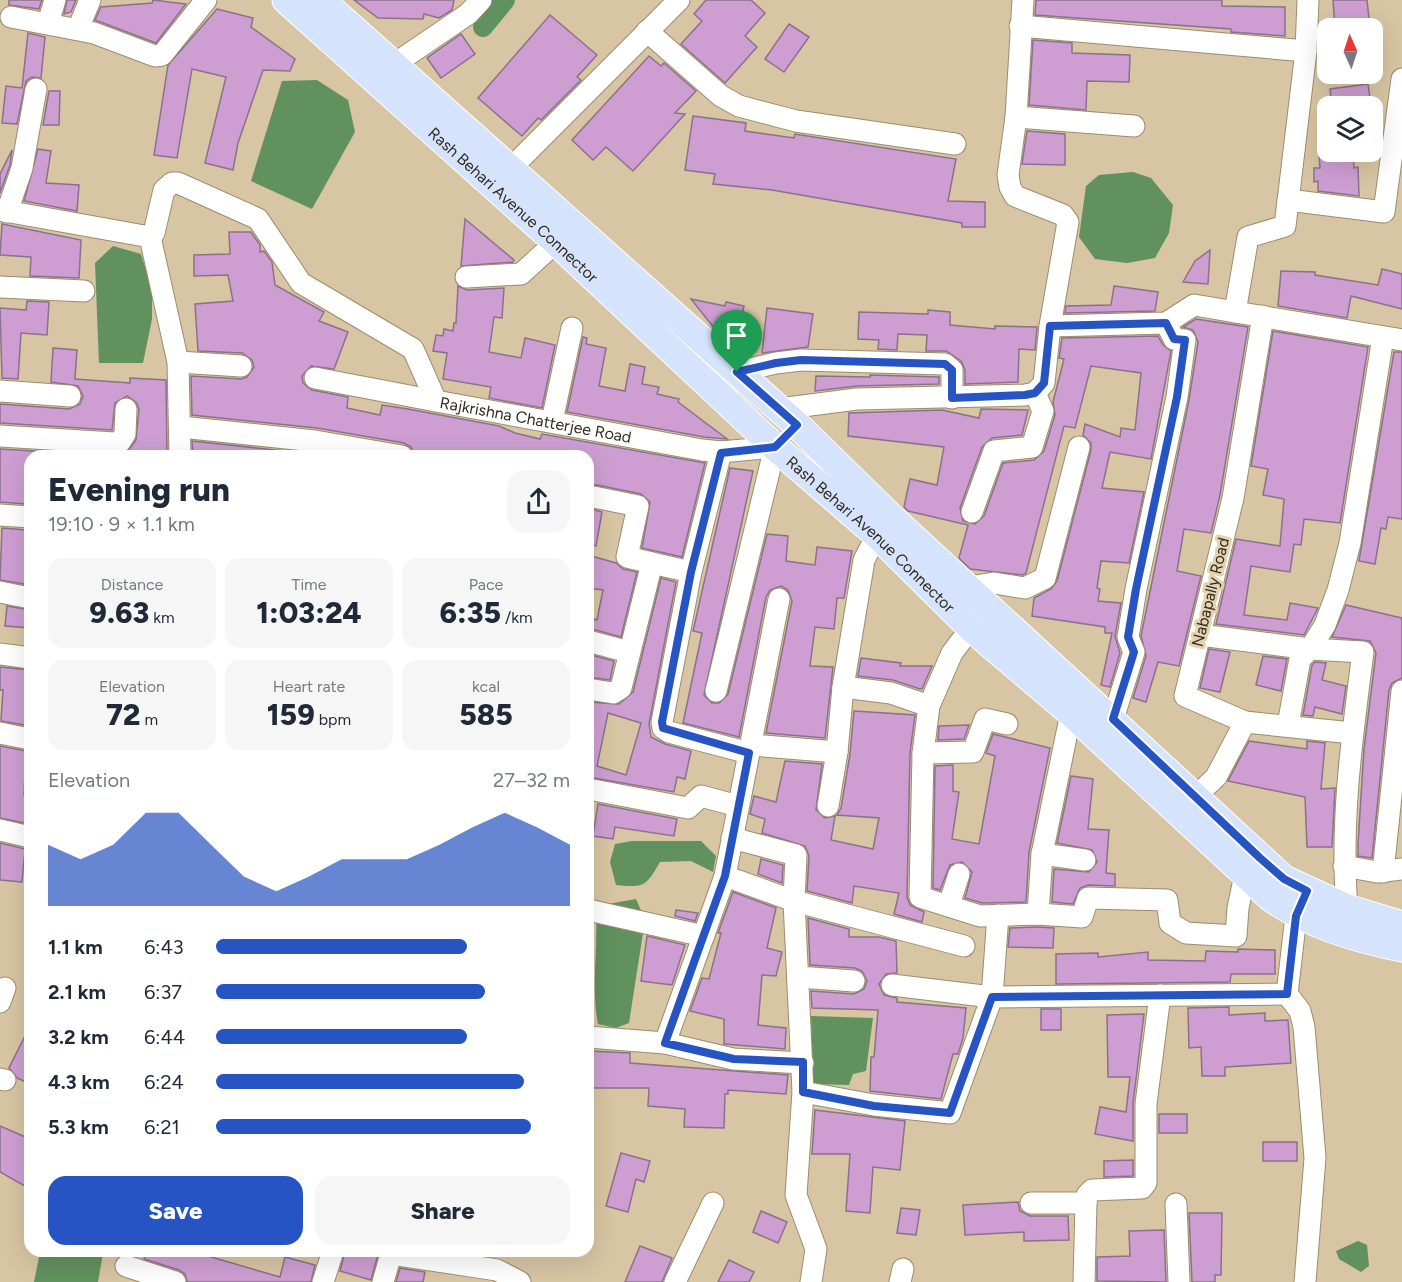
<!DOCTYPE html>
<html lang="en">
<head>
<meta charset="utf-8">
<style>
	body { margin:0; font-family:Figtree,sans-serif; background:#f6f6f7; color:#1f2937; height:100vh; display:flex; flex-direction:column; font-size:22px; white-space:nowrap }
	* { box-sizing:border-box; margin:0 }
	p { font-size:20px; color:#747a83 }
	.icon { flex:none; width:33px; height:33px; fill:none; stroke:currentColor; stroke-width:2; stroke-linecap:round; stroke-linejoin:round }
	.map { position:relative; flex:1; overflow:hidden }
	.side { position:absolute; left:24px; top:450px; width:570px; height:807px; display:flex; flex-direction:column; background:#fff; border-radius:18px; box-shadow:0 6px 24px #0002 }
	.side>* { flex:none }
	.needle { width:39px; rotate:357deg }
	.buttons { position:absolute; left:1317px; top:18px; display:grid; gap:12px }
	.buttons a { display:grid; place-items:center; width:66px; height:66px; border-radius:12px; background:#fff; box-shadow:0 6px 24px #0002; font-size:30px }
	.pin { position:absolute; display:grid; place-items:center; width:51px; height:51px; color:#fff; margin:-62px -26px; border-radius:50% 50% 50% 0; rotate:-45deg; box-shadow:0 0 6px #0007 }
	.pin .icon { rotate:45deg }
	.round { display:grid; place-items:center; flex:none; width:63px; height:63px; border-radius:18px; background:#f6f6f7 }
	.headline { display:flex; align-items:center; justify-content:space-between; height:102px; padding:0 24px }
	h1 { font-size:33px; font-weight:800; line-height:45px }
	.figures { display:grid; grid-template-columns:repeat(3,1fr); gap:9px; height:102px; padding:6px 24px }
	.figures div { display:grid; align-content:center; border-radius:15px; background:#f6f6f7; text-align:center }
	.figures b { font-size:30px; font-weight:800 }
	.figures small { font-size:16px; font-weight:400 }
	.figures p { font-size:16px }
	.chart { height:168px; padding:12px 24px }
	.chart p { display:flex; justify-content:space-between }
	.chart svg { width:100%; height:108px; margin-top:6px; fill:#2654c2; opacity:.7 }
	.cta { display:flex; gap:12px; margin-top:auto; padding:12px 24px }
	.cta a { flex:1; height:69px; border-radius:18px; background:#2654c2; color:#fff; font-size:24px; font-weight:800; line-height:69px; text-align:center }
	.cta a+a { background:#f6f6f7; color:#1f2937 }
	ul { padding:0 24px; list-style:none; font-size:20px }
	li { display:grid; grid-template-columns:96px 72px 1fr; align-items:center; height:45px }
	li i { height:15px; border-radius:8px; background:#2654c2 }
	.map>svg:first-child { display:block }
	.water { fill:#61915f }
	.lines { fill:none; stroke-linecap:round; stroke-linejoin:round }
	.canal { stroke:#61915f; stroke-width:20 }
	.building { fill:#ce9ed2; stroke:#8a718c; stroke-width:1.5; fill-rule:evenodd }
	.minor-casing { stroke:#9d8c6c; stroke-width:23 }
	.major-casing { stroke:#fff; stroke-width:29 }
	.minor { stroke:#fff; stroke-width:21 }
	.major { stroke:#d6e3fc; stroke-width:27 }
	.route-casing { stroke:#fff; stroke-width:12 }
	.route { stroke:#2654c2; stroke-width:8 }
	.labels { text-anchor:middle; stroke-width:6; stroke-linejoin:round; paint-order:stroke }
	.street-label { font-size:16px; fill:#312a1d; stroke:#e4d2b0 }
</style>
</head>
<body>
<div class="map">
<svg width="1402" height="1282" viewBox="0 0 1402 1282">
	<rect width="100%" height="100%" fill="#d7c5a3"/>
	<g class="water">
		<path d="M317,80l31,20 7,32 -43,77 -61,-28 31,-100z"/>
		<path d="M1133,172l18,6 22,27 -4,28 -14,25 -28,5 -32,-4 -16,-22 7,-51 13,-11z"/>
		<path d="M113,246l28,8 11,36v29l-9,44h-44l-4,-100z"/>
		<path d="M632,841h69l15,15 -3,16 -22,-11 -31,1c-14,24 -15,26 -44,23l-6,-23 5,-18z"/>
		<path d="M636,899l9,21 -16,103 -13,5 -18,-4c-7,-37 0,-74 -2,-111l12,-9z"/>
		<path d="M811,1016l62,2 -7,53 -13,3 -4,11 -36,-1z"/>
		<path d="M1358,1241l9,4 2,21 -8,6 -22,-13 -3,-8z"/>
		<path d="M52,1251l51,2 -5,29h-64l5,-25z"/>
	</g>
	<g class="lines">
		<path class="canal" d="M483,27l22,-27"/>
	</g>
	<g class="building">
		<path d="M9,0h33l-3,9 -30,-4z"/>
		<path d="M67,0h9l-5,12 -7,2z"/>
		<path d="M153,0l33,4 -30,39 -61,-23 6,-13 51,-4z"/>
		<path d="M354,0h100l-2,10 -13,8 -15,-4 -1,5 -45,-1z"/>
		<path d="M706,0h45l14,13 -20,23 12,11 -32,36 -44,-39 21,-23 -8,-7z"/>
		<path d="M1036,0h186v6l63,1v29l-54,-4v-3l-196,-14z"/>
		<path d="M1333,0h34l3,28h-35z"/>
		<path d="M217,9l36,9 -2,9 44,32 -5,12 -27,-1 -25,73 -5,27 -28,-7 21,-86 -34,-8 -15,89 -23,-3 14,-90z"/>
		<path d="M550,15l47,40 -20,22 4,3 -40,40 -3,-2 -16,18 -44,-38z"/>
		<path d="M789,24l20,13 -25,35 -19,-13z"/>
		<path d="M28,33l17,4 -4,41 -9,-1 -6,4 -9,43 -15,-1 4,-37 16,2z"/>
		<path d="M461,34l14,20 -34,24 -14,-20z"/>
		<path d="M1033,40l39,3v10l58,2 -1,27 -42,-1 -1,29 -57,-5z"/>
		<path d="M649,56l12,10 3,-3 32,28 -21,22 10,1 -52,57 -27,-24 -13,13 -21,-20z"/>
		<path d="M1368,84l3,22h-39l-2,-17z"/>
		<path d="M49,91h11l-1,34h-16z"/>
		<path d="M693,116l53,7 -1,8 49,7 1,-4 161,25 -8,42 37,1v25h-23v-4l-190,-33 -59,-6 2,-10 -30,-4z"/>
		<path d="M1027,131l38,3v31l-43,-1z"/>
		<path d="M38,149l13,2 -5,32 33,2 -2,26 -53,-10z"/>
		<path d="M12,150l-2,15 -10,28v-19z"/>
		<path d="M1344,152h9l1,16 4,-1 1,29 -41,-5v-10l-4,1v-14h6l-1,-15z"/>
		<path d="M465,219l49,41 -1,2 -52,4z"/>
		<path d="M2,224l79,16 -2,38 -49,-2 1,-19 -31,-2z"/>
		<path d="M229,232h22l9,13v7l4,-1 8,11 3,23 49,27 -5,9 29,11 -14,37 -23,-3 -9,10 1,7 9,7 36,7 -1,11 33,7 2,-10 26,4 91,17 16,7 25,6 2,-5 163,29 -23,94 -40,-9 8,-46 -9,-8 -44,-9 -9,1v-30h-128l-19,-5 -1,5h-12l-14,-3 -3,-6 -7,-4 -87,-15 -125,-13 -1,-39 50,3 6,-2 7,-10 -2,-7 -10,-7 -44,-2 -3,-47 38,-3 -5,-26 -34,1v-21l36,-1z"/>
		<path d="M1210,250l-2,34 -25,-2 12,-21z"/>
		<path d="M1382,269l20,5v35l-51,-13 -4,22 -69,-12 3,-35 34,1v3l63,10z"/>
		<path d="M458,286l9,4 37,-2 -2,30 -8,-1 -5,35 32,6 4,-20 30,7 -13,63 -53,-10 2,-11 -48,-8 4,-26 -14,-2 3,-16 7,1 1,-7 9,2 1,-8h2z"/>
		<path d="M1114,286l44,6 -3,19 -90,2 1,-7 45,-1z"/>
		<path d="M691,299l34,7 1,-4 18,4 -8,33 -17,-5z"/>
		<path d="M27,301l22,1 -2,33 -26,-2 -3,46 -16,-1 -2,-70 26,2z"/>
		<path d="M767,308l46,6 -5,33 -46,6z"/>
		<path d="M928,310l22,2v13l45,4v-3l42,1 -2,23 -16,-1 -1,33 -53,2v-14l-4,-9 -15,-10h-20l1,-16 -29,-1 -1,16 -19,-1 1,-9 -21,-1 1,-27 69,2z"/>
		<path d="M1196,319l52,8 -28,168 -9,38 -27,-4 -7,42 24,5 -22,90 -21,-4 -12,40 -13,-4 13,-42 -5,-20 48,-236 9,-58 -5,-12 -10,-3z"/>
		<path d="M1273,331l95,16 -28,176 -36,-4 -3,26 -7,-1 -4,28 -39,-6 -7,49 43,5 3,-17 28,5 -14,27 -88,-11 20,-85 44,7 4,-47 -21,-4 5,-26 -17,-3z"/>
		<path d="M1158,336l5,9 8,6 -20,108 -41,-7 -8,36 42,4 -15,71 -28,-2 -4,27 3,1 -2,12 23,2 -6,33 5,17 -10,34 -9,-2 11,-52h-7v-6l-73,-11 2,-18 17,-9 6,-8 34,-131v-7l-8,-8 2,-11 35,13 1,-9 14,2 6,-57 -50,-7 -16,62 -11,-2 -38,147 -3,2 -53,-6 -11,-11 9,-33 -60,-14 -4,-4 6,-28 27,6 7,-38 -96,-11 1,-23 93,-3 37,8 2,-9 47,1 -6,25 -30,3 -10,9 -22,61 3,13 12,3 9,-8 19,-53 31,-3 10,-9 11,-36 -2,-13 11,-43 -5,-1 3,-20z"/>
		<path d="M583,337l4,1 -1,6 20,4 -7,38 26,5 5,-27 15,3 -3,17 17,3 -2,7 22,5 -1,3 49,37 -23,-2 -137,-25z"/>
		<path d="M53,348l24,2 -2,29 55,4v-5l36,2 1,76h-138l-3,48 -26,-2v-53l116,7 11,-4 9,-12 3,-31 -2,-6 -10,-7 -12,7 -3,27 -112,-7v-19l69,5 11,-5 3,-8 -5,-10 -27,-4z"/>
		<path d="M1394,352h8v167l-14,-2 -2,12 -5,-1 -6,36 -16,-3z"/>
		<path d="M870,375l69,2v7l-82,2 -42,5 1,-15 54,1z"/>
		<path d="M192,441l121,13 14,2h-134z"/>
		<path d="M730,468l23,3 -49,224 8,8h7l9,-9 39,-160 21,2 -2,25 29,4 2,-18 35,4 -8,47h-7l-3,31 -19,-2 -5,39 23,1 -8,71 -59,-5 26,-132 -4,-11 -7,-4 -11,4 -4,7 -27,140 -56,-14 19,-90 -9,-2z"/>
		<path d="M588,508l14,4 -6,34 -8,-1z"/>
		<path d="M2,528l25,2 -2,27 5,3v25l-30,-5z"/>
		<path d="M588,555l28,8 7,6 14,3 -16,65 -29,-8 2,-10 3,1 6,-30 -15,-2z"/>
		<path d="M661,578l15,4 -27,142 2,13 14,7 26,7 -6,28 -8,-2 -3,15 -86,-15v-75l31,2 14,-12zM608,713l33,10 -15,52 -29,-9z"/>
		<path d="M1346,605l56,13v60l-10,5 -3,7 -17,168 -14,-2v-12l6,-95 12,-96 -6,-12 -38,-4z"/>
		<path d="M7,606l23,4v18l-25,-2z"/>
		<path d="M1209,649l21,3 -10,40 -20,-4z"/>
		<path d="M588,654l26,7 -4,19 -22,-3z"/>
		<path d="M1263,656l24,3 -6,32 -25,-6z"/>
		<path d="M861,658l40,5 -1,3h32l-10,23h-2l-27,-9 -35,-4z"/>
		<path d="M1315,662l11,1 -4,17 24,6 -4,28 -27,-7 -2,9 -10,-1 9,-50z"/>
		<path d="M0,667l30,3v56l-29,-5 2,-31h-3z"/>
		<path d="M854,711l61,4 -5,38 -3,144 3,8 14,7 -2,10 -28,-8 5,-21 -45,-7 -2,17 -45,-12 2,-35 -4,-10 -43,-13 3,-14 -15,-5 4,-18 22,6 9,-41 37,3 -6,46 9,8 10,-2 -4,24 42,9 6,-31 -42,-3 4,-7 9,-54z"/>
		<path d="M969,725l-5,14 -26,1 1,-14z"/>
		<path d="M993,734l57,14 -21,104 -3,50 -44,1 -17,-5 7,-26 -10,-10 -12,3 -10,25 -7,-2 2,-122 18,-1v26l6,1 -7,47 27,5 16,-88 -9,-3z"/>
		<path d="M1249,741l58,8v-8l18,2 -4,46 14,-1 -3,59h-25l-2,-50 -77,-16z"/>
		<path d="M0,746l26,5 -2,44 6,1v28l-30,-6z"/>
		<path d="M1071,776l22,3 -5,50 21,1 -3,43 9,1v12l-27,-1 -8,3 -7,16 -21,-2 2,-33 35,3 8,-10 -5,-12 -35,-7z"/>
		<path d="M598,804l79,15 -3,17 -59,-9 -2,12 -20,-3z"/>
		<path d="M0,843l25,6 -3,33 -22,-2z"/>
		<path d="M761,859l22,6 -1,18 -24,-9z"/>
		<path d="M733,892l43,16 -9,40 15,4 -6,24 -14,-1 -4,50 28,3 -1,21 -61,-5v-25l-34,-8 12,-33 7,1 12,-46h-3z"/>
		<path d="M676,910l22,3 -3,8 -20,-5z"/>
		<path d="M808,918l41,11v8h30l17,4 1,32 -11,1 -7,10 5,11 13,3v4l69,6 -3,30 -5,16h-5l-12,45 -71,-8 1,-34h3l4,-47 -66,-2 -1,-17 43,3 10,-5 3,-8 -5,-10 -7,-3 -45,-3z"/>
		<path d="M1038,927l16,1 -1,20 -45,-1 2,-19z"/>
		<path d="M647,936l38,9 -13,40 -31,-4z"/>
		<path d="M1238,949l37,1v24h-44l-1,8 -174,2v-30l42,-1v4l50,-5v8l57,1 1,-10 32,1z"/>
		<path d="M1229,1007v8l36,-2v8l23,-1 3,43 -66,4v9h-23l-1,-29 -12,1 -1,-40z"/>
		<rect x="1041" y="1009" width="20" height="21"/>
		<path d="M1144,1014l-11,89v38l-38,-7 5,-27 26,5 4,-35h-22l-1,-62z"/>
		<path d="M30,1026v58l-13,-6 -8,-10z"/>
		<path d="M590,1051l40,2v10l158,12 -2,19 -58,-4v4h-3l-1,34 -40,-1 1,-18 -37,-3 1,-18h-59z"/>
		<path d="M815,1110l90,11 -5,49 -27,-3 -3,46 -24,-2 4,-57h-38z"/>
		<rect x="1159" y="1114" width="28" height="19"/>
		<path d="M0,1126l30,13v50l-30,-17z"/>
		<rect x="1263" y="1142" width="34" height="19"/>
		<path d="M621,1153l29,8 -6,21 -8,-3 -8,33 -22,-6z"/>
		<path d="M1133,1160v16l-29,1v-16z"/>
		<path d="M1018,1202l2,9 10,5h38l1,24 -45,1v-9l-59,3 -2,-30z"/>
		<path d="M901,1208l19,2 -4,25 -19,-2z"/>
		<path d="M761,1211l26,11 -9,21 -25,-11z"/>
		<path d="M1189,1213h33l-1,62h-6v7h-23z"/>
		<path d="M1164,1230l2,52 -69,-1v-24l33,-1 -1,-25z"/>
		<path d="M640,1246l32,12 -10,24h-37z"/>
		<path d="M146,1251h57l-2,3 79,23 5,-20 30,8 -4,17h-124l-2,-8 -6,-4 -35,-11z"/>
		<path d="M345,1251h34l-8,29 -31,-9z"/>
		<path d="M729,1260l25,12 -5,10h-31z"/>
		<path d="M400,1268l25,4 -2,10h-27z"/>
	</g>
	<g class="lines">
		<g class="minor-casing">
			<g id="minor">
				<path d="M11,17l83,16 61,23 7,-1 44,-55"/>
				<path d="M48,23l7,-23"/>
				<path d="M1020,26l286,25"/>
				<path d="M78,29l12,-29"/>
				<path d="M647,31l74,65 18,10 57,15 159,23"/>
				<path d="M393,65l75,-51 13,-14"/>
				<path d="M1016,117l118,9"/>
				<path d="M510,169l169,-169"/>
				<path d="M1288,200l96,12 18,-133"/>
				<path id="s1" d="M0,210l150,27 4,-4 10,-43 8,-7h6l80,36 43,64 112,66 23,52 266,49 19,2 54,-5"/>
				<path d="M7,212l15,-44 14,-79"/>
				<path d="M150,237l28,125 2,94"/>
				<path d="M466,277l55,-3 35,-32"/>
				<path d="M0,287l84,4"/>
				<path d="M1235,312l13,-75 37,-11 21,-175 2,-51"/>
				<path d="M1263,316l-30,182 -48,198 60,26 107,11"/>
				<path d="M1050,326l116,-3 28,-18 208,35"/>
				<path d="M178,362l63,4"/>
				<path d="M737,372l39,-9 25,-3 144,4 7,6v28"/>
				<path d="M315,378l121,23"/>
				<path d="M0,391l70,5"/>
				<path d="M779,409l78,-10 168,-4 10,-2 9,-10 6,-57 18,-104 -5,-7 -48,-19 -5,-9 -2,-12 8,-58 7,-117"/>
				<path d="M552,421l20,-93"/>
				<path d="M181,427l134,14 87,15"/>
				<path d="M0,436l114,7 6,-1 5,-8 1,-25"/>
				<path d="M721,452l-30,120 -29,150 1,6 6,4 80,21"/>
				<path d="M594,497l44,9 -11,51 25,6"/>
				<path d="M972,512l22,-61 38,-4 11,-36 -8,-18"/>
				<path d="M0,515l30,2"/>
				<path d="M969,587l25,-4 31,5 20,-10 34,-131"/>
				<path d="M0,592l30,6"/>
				<path d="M971,628l-19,25 -23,53 -6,47 -3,144 60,19 58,-2 44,3 6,-19 79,2 3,23 16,10 50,3 2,-28 7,-33"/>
				<path d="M1200,635l110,14 53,3c-11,85 -23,171 -16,256"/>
				<path d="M588,641l41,11"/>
				<path d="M0,654l30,4"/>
				<path d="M843,687l48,6 38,13"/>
				<path d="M588,689l25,4 8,-5 31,-125 39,9"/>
				<path d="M716,691l59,-244"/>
				<path d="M1113,719l21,-67 -6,-15 8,-48 41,-192 8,-57 -11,-1 -8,-16"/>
				<path d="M1288,725l12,-66 10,-10 15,-24 13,-35 12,-47 33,-206"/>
				<path d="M0,733l30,6"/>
				<path d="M751,745l86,7 6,-65 21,-127 13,-25"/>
				<path d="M923,753l50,-1 12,-33 22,5"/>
				<path d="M588,789l100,19 13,-12 37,10"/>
				<path d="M1195,797l21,-20 29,-55"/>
				<path d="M828,806l9,-54"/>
				<path d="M0,830l30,7"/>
				<path d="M732,838l64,17 -2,46 9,191 71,13 76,8 42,-116 295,-3 9,-78 6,-14"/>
				<path d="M1042,854l43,6"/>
				<path d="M1344,866l33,6 25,-3"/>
				<path d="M1383,872l19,-181"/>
				<path d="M725,876l69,25 170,45"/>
				<path d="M949,905l10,-31"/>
				<path d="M588,910l116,26"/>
				<path d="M1038,914l4,-60 29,-141"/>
				<path d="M798,977l56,4"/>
				<path d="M892,985l100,12 6,-82"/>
				<path d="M1287,994l13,17 4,16 11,131 -10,124"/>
				<path d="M0,1002l5,-14"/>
				<path d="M588,1037l77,6 68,16 70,4"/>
				<path d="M665,1043l60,-167 54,-277"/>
				<path d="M0,1079l5,1"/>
				<path d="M803,1092l-7,103 20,54 -5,33"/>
				<path d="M1031,1203h55l-2,79"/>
				<path d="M1086,1203l1,-8 5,-5 50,-2 4,-5v-79l14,-109"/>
				<path d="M1176,1204l3,78"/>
				<path d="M126,1266l49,16"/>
				<path d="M323,1282l10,-31"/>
				<path d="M383,1282l8,-28 106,16 23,12"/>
				<path d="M675,1282l38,-79"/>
				<path d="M900,1282l3,-13"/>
			</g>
		</g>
		<g class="major-casing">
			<g id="major">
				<path id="s2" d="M286,0l270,242 219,205 102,88 94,93 100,85 200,185c38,27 85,41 131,50"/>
				<path d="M321,0l476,425 96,94 391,360 63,29 55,17"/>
			</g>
		</g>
		<use href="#minor" class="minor"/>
		<use href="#major" class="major"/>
	</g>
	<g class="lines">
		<g class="route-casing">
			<path id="route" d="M1166,323l8,16 11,1 -8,57 -41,192 -8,48 6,15 -21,67 147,139 24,21 23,12 -11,25 -9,78 -295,3 -42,116 -76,-7 -71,-14v-30l-69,-3 -69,-16 60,-167 24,-123 -86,-25 -1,-6 29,-150 30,-119 54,-6 22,-22 -60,-53 39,-9 25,-3 144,4 7,6v28l73,-3 10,-2 9,-10 6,-57z"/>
		</g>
		<use href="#route" class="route"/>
	</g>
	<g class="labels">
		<g class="street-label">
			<text dy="6" stroke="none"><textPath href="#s2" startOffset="306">Rash Behari Avenue Connector</textPath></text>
			<text dy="6" stroke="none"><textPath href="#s1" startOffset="672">Rajkrishna Chatterjee Road</textPath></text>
			<text dy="6" stroke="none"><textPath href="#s2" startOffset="792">Rash Behari Avenue Connector</textPath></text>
			<text transform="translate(1210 592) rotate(-76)" y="6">Nabapally Road</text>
		</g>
	</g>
</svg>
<div class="buttons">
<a><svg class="needle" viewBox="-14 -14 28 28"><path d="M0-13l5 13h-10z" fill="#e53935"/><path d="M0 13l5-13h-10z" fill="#747a83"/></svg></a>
<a><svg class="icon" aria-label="layers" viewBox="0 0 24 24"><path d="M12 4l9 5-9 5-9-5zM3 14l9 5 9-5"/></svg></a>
</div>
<div class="pin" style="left:737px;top:372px;background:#1e9e55"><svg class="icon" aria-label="arrive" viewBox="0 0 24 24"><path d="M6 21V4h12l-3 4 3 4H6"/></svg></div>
<section class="side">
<div class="headline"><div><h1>Evening run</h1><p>19:10 · 9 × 1.1 km</p></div><a class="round"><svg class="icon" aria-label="share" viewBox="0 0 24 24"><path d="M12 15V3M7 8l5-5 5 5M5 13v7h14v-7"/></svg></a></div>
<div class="figures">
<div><p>Distance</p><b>9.63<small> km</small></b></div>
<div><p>Time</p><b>1:03:24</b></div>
<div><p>Pace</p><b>6:35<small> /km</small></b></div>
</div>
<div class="figures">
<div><p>Elevation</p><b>72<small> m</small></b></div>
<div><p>Heart rate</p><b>159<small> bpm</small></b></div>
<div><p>kcal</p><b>585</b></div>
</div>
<div class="chart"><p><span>Elevation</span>27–32 m</p>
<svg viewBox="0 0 160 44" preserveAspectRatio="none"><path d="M0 44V19L10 25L20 19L30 6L40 6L50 19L60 32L70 38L80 32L90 25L100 25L110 25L120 19L130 12L140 6L150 12L160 19V44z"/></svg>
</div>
<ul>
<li><b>1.1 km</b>6:43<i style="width:71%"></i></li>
<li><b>2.1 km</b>6:37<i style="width:76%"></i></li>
<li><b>3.2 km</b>6:44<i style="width:71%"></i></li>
<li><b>4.3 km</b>6:24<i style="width:87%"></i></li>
<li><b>5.3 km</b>6:21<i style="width:89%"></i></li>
</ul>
<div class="cta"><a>Save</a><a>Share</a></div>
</section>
</div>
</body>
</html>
